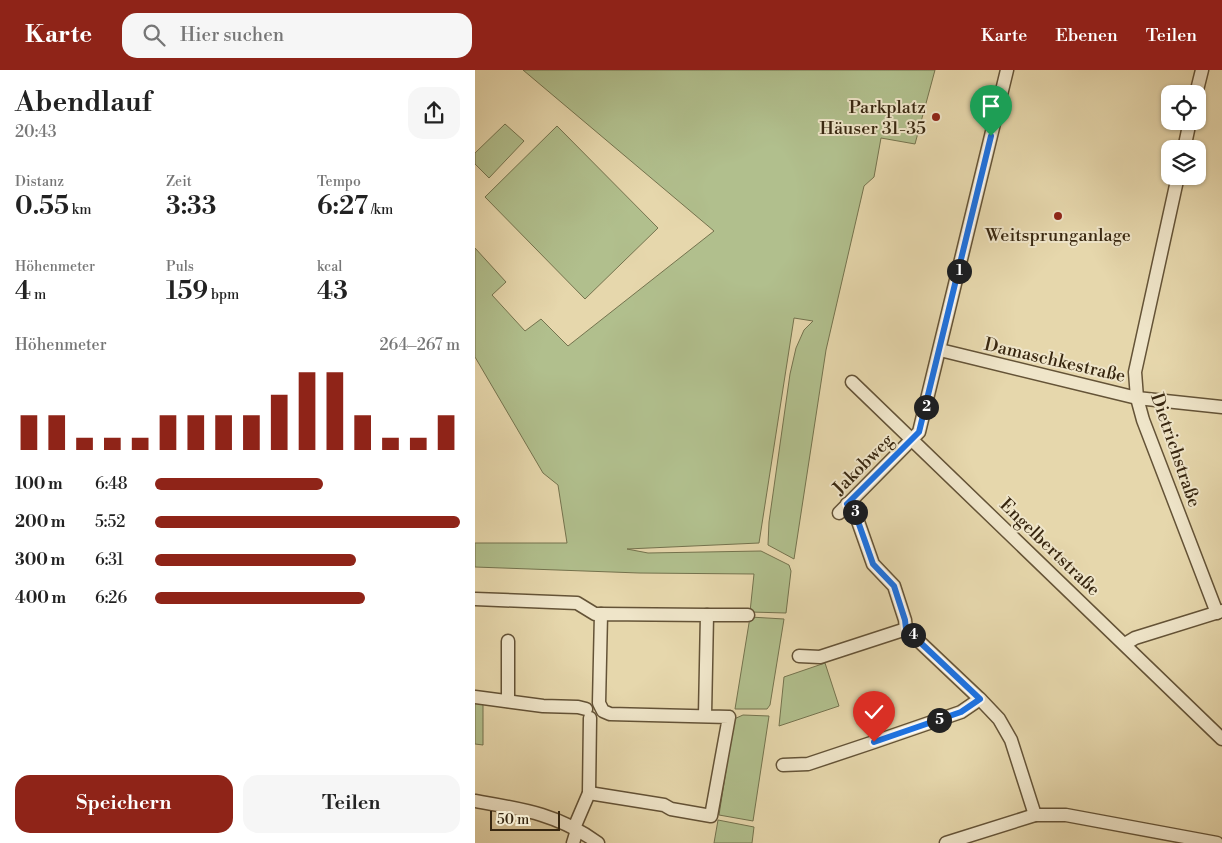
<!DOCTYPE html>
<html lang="de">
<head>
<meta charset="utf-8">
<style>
	body { margin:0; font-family:"Libre Bodoni",serif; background:#f6f6f6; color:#222; height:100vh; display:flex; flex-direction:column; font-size:19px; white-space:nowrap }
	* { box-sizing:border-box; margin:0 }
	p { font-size:16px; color:#767676 }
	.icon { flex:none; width:28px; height:28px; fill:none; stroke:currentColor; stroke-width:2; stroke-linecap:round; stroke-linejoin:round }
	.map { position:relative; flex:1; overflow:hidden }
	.drawer { display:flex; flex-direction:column; background:#fff; width:475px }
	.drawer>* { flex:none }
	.fabs { position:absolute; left:686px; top:15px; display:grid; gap:10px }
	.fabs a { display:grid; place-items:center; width:45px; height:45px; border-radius:10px; background:#fff; box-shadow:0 1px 4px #0004; font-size:25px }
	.scale { position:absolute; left:15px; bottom:12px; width:70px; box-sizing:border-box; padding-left:5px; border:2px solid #382710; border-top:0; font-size:14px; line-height:18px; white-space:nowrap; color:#382710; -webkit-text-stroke:4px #efe5c9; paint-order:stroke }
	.pin { position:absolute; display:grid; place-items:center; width:42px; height:42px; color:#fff; margin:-51px -21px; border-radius:50% 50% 50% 0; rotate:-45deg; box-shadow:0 0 5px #0007 }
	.pin .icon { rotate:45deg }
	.km { position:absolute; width:25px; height:25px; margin:-12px; border-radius:50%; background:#222; color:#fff; font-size:14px; line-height:25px; text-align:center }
	.round { display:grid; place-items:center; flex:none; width:52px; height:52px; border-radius:15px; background:#f6f6f6 }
	.head { display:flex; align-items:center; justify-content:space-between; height:85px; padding:0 15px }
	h1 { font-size:28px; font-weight:600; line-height:38px }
	.figures { display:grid; grid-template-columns:repeat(3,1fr); gap:8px; height:85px; padding:5px 15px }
	.figures div { display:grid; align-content:center }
	.figures b { font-size:25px; font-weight:600 }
	.figures small { font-size:14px; font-weight:400 }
	.figures p { font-size:14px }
	.chart { height:140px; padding:10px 15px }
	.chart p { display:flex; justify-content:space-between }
	.chart svg { width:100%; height:90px; margin-top:5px; stroke:#8f2418; stroke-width:6 }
	.cta { display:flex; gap:10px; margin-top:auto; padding:10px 15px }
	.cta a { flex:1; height:58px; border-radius:15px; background:#8f2418; color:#fff; font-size:20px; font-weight:600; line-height:58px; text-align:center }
	.cta a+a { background:#f6f6f6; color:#222 }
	ul { padding:0 15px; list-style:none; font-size:16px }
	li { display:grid; grid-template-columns:80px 60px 1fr; align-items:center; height:38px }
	li i { height:12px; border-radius:6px; background:#8f2418 }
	header { display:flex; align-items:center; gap:30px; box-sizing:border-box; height:70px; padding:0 25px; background:#8f2418; color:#fff }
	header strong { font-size:24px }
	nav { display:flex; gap:28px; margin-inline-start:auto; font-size:18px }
	.search { width:350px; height:45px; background:#f6f6f6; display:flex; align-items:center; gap:12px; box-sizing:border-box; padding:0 18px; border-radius:15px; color:#767676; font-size:19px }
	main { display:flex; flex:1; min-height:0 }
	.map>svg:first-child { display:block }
	.green { fill:#b1bf8d; stroke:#74734e }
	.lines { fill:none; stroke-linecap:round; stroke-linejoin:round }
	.minor-casing { stroke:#645337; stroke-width:15 }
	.minor { stroke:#efe5c9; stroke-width:12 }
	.route-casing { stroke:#fff; stroke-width:10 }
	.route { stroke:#1a73e8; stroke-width:6 }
	.poi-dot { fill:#8f2418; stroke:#efe5c9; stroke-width:2 }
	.labels { text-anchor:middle; stroke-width:4; stroke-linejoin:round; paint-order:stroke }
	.poi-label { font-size:18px; fill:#382710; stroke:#efe5c9; text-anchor:end }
	.street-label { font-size:18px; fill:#382710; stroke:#efe5c9 }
</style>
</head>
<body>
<header>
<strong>Karte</strong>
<div class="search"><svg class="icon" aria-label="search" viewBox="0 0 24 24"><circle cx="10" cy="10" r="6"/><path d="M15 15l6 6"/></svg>Hier suchen</div>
<nav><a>Karte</a><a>Ebenen</a><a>Teilen</a></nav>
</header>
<main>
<section class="drawer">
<div class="head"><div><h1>Abendlauf</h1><p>20:43</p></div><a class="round"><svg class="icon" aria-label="share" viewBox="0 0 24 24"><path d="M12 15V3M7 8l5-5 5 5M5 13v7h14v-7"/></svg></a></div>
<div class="figures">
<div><p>Distanz</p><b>0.55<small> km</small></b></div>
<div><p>Zeit</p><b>3:33</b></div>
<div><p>Tempo</p><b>6:27<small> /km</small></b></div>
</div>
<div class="figures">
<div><p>Höhenmeter</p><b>4<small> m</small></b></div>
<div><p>Puls</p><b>159<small> bpm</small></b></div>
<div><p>kcal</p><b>43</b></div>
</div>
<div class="chart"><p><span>Höhenmeter</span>264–267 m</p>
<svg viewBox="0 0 160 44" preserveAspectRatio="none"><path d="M5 44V27M15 44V27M25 44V38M35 44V38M45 44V38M55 44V27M65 44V27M75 44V27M85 44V27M95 44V17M105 44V6M115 44V6M125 44V27M135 44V38M145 44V38M155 44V27"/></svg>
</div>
<ul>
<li><b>100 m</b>6:48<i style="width:55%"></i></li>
<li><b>200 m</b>5:52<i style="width:100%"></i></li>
<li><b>300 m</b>6:31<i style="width:66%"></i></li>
<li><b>400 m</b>6:26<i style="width:69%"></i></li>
</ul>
<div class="cta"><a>Speichern</a><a>Teilen</a></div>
</section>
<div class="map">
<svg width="747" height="773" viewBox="0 0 747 773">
	<rect width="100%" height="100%" fill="#e6d7ac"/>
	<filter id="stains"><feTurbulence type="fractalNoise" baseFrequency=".004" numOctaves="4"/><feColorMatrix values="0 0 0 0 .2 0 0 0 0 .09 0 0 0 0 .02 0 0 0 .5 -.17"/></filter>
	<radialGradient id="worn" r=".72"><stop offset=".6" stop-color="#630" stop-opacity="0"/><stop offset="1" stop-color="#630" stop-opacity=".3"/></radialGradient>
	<g class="green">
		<path d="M48,0h412l-20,74 -34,-6 -7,39 -10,9 -38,164 -32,209 -26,-14 1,-23 21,-148 6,-26 8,-18 9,-9 -19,-3 -35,225 -132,6 21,4 113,-2 28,14 2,6 -5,42 -36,-1 4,-38 -115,-1 -164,-6v-24h92l-9,-58 -15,-12 -68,-116v-109l31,34 -14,13 33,36 16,-12 27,27 146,-115z"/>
		<path d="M30,54l19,17 -35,37 -14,-14v-11z"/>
		<path d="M82,56l101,102 -73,71 -100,-102z"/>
		<path d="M275,547l34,2 -14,86 -3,4h-32z"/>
		<path d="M350,593l14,43 -60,20 5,-49z"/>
		<path d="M0,632l8,1v42l-8,-1z"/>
		<path d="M268,645l26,1 -16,105 -34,-6 15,-96z"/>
		<path d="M243,750l36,7 -2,16h-38z"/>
	</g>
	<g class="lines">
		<g class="minor-casing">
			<g id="minor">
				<path d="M721,24l6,-24"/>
				<path d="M709,79l6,-28"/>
				<path d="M703,106l-43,196 2,26 6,22 74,193"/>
				<path d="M465,280l197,48 85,9"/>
				<path d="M377,312l370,357"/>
				<path d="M372,434l7,6 19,54 21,22 11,34 1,9"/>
				<path d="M364,443l80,-81 88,-362"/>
				<path d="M0,529l102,4 18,11h6"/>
				<path d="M232,545h41"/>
				<path d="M650,574l10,-6 87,-27"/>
				<path d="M324,586l21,1 86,-28 74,70 19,20 12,21 24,75"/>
				<path d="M0,627l68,9 35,1 8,2"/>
				<path d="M33,631v-60"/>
				<path d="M308,695l25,-1 66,-22 87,-30 19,-13"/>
				<path d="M114,723l75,12 7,4 40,7 18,-99 -119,-3 -7,-3 -4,-8 2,-89 106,1 -2,100"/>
				<path d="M0,731c47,8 83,13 123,42"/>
				<path d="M99,758l15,-35 1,-75"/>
				<path d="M98,773l4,-13"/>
				<path d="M471,773l89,-28h31l151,28"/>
			</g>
		</g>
		<use href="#minor" class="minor"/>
	</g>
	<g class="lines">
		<g class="route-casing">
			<path id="route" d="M399,672l87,-30 19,-13 -74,-70 -1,-9 -11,-34 -21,-22 -19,-54 -7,-6 72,-72 72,-296"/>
		</g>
		<use href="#route" class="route"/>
	</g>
	<g class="poi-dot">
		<circle cx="461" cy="47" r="5"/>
		<circle cx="583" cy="146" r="5"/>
	</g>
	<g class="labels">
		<g class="poi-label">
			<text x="451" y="43">Parkplatz<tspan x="451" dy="21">Häuser 31-35</tspan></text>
			<text x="583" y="171" text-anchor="middle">Weitsprunganlage</text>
		</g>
		<g class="street-label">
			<text transform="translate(580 290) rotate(13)" y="6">Damaschkestraße</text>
			<text transform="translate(701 380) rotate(71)" y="6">Dietrichstraße</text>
			<text transform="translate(388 394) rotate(-45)" y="6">Jakobweg</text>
			<text transform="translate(575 477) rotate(44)" y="6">Engelbertstraße</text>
		</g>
	</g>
	<rect width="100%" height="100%" filter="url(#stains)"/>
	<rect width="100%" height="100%" fill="url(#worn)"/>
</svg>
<div class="fabs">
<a><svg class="icon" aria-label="locate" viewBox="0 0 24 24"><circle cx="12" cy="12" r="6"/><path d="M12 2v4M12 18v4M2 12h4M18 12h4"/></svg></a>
<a><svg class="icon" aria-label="layers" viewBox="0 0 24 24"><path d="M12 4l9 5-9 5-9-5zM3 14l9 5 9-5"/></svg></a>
</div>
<div class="scale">50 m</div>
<div class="pin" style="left:516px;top:66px;background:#1e9e55"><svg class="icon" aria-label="arrive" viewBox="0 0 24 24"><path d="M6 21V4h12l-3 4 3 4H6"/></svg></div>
<div class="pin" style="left:399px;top:672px;background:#d93025"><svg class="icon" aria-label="check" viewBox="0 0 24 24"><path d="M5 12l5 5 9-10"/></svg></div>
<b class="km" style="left:484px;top:201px">1</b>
<b class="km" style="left:451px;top:337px">2</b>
<b class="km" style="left:380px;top:442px">3</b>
<b class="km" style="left:438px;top:565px">4</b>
<b class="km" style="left:464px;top:650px">5</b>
</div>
</main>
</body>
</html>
